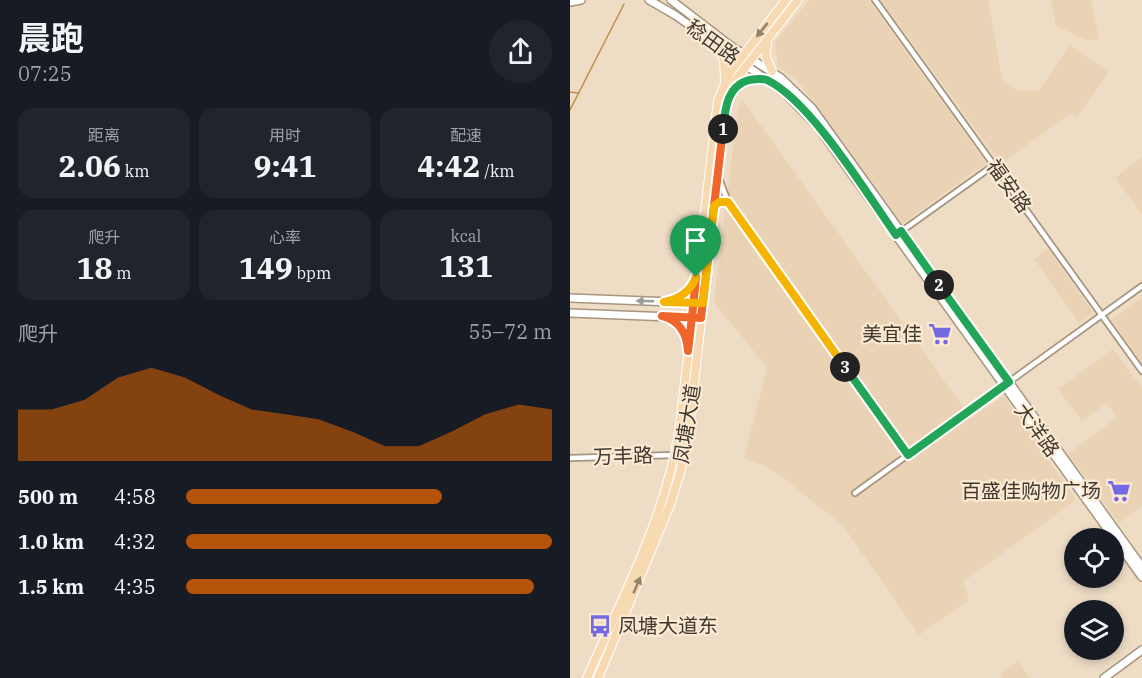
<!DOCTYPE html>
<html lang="zh">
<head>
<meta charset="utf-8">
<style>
	body { margin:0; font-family:"IBM Plex Serif","Noto Sans SC",serif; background:#20242c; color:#f1f3f6; height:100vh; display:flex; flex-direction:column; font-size:22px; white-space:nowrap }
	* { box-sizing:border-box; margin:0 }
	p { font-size:20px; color:#9ea1a6 }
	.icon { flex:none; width:33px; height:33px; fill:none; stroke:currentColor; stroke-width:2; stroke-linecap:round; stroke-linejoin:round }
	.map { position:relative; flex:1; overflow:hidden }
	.drawer { display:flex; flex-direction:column; background:#171b24; width:570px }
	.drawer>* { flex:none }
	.fabs { position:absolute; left:494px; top:528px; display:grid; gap:12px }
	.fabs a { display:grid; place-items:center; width:60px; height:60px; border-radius:50%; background:#171b24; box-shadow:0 3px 9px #0003; font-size:30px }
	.pin { position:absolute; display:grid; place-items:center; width:51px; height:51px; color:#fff; margin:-62px -26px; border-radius:50% 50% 50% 0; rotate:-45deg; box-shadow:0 0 6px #0007 }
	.pin .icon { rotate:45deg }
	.km { position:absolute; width:30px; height:30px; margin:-15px; border-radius:50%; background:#222; color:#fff; font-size:16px; line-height:30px; text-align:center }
	.round { display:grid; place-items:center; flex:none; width:63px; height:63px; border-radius:32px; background:#20242c }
	.summary { display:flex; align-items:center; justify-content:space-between; height:102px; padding:0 18px }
	h1 { font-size:33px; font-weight:700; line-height:45px }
	.figures { display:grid; grid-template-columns:repeat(3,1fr); gap:9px; height:102px; padding:6px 18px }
	.figures div { display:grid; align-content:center; border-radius:15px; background:#20242c; text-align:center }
	.figures b { font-size:30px; font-weight:700 }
	.figures small { font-size:16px; font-weight:400 }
	.figures p { font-size:16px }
	.chart { height:168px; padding:12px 18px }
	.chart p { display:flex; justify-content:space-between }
	.chart svg { width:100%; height:108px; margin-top:6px; fill:#b45309; opacity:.7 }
	ul { padding:0 18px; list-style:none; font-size:20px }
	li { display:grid; grid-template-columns:96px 72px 1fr; align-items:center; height:45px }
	li i { height:15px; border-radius:8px; background:#b45309 }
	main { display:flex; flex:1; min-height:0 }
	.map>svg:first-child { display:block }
	.built { fill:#ead3b5 }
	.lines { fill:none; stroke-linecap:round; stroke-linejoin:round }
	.stream { stroke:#c08f49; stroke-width:1.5 }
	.street-casing { stroke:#a6957f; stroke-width:8 }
	.secondary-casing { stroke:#a6957f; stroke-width:10 }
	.primary-casing { stroke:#fff; stroke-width:10 }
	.street { stroke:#fff; stroke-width:4.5 }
	.secondary { stroke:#fff; stroke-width:7 }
	.primary { stroke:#f8dab2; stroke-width:8 }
	.oneway { fill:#93816a }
	.oneway2 { fill:#a09c98 }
	.split-1-casing { stroke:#fff; stroke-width:12 }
	.split-2-casing { stroke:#fff; stroke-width:12 }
	.split-3-casing { stroke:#fff; stroke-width:12 }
	.split-4-casing { stroke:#fff; stroke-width:12 }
	.split-1 { stroke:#f0652b; stroke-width:8 }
	.split-2 { stroke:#22a559; stroke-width:8 }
	.split-3 { stroke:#22a559; stroke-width:8 }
	.split-4 { stroke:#f5b400; stroke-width:8 }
	.labels { text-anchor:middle; stroke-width:4.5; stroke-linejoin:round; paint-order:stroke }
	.street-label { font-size:20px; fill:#403930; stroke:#fbe9d2 }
	.poi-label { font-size:20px; fill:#403930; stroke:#fbe9d2; text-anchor:end }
</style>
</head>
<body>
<main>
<section class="drawer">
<div class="summary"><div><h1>晨跑</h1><p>07:25</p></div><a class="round"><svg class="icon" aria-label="share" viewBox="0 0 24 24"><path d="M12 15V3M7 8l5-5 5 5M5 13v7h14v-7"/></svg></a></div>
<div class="figures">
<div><p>距离</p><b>2.06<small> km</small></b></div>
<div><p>用时</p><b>9:41</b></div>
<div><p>配速</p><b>4:42<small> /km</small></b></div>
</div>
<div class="figures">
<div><p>爬升</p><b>18<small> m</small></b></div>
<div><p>心率</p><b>149<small> bpm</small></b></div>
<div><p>kcal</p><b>131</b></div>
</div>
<div class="chart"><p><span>爬升</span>55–72 m</p>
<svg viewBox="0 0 160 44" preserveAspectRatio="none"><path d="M0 44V23L10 23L20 19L30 10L40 6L50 10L60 17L70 23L80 25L90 27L100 32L110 38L120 38L130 32L140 25L150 21L160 23V44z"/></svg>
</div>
<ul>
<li><b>500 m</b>4:58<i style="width:70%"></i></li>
<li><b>1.0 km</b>4:32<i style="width:100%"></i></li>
<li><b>1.5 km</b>4:35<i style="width:95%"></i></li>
</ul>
</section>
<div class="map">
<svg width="572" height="678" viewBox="0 0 572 678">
	<rect width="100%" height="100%" fill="#eedcc5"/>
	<g class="built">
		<path d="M239,0h60l117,163 -84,61 -105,-144 -19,-13 -3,-25z"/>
		<path d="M311,0h107l14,78 15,13 22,-1 31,-45 39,27 -32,45 -6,-4 -70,51z"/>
		<path d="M481,0h40l8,38 -11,3 -32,-15z"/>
		<path d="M172,99l229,319 33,-22 72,104 -113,82 6,18 -50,35 -75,-108 -63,-51 -18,-11 -19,-7 23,-91 -53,-64 23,-191z"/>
		<path d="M572,157v57l-27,-36z"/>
		<path d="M478,249l45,63 -14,11 -45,-64z"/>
		<path d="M572,297v66l-31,-43z"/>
		<path d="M543,349l29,39v118l-23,17 -51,-69 49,-37 -11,-14 -24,18 -24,-32z"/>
		<path d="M448,661l12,17h-30l1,-5z"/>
	</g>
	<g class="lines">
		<g class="stream">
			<path d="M0,92l8,1"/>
			<path d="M0,110l54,-106"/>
		</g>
		<g class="street-casing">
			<g id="street">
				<path d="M305,0l267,371"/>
				<path d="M149,178l9,24 180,253"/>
				<path d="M329,233l95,-68"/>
				<path d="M0,458l105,-3"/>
				<path d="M285,493l287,-207"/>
			</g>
		</g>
		<g class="secondary-casing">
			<g id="secondary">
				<path d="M79,0l26,15 110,78 33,34 324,450"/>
				<path d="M101,0l60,46 50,32 31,30 330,459"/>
				<path d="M0,2l11,-2"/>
				<path d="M0,298l128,5"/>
				<path d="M0,313l126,5"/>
				<path d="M534,678l38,-28"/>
			</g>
		</g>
		<g class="primary-casing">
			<g id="primary">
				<path d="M197,40l-1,17 6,14"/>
				<path d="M146,45l8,16 1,19"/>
				<path d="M163,89c9,-9 22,-12 34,-9"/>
				<path d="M94,302l19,-7 12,-14"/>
				<path d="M92,316c14,4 22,13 25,28"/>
				<path d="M17,678c36,-82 80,-163 93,-253l38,-325 13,-29 55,-71"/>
				<path d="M28,678l72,-173 10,-32 9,-45 34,-304 7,-31 7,-15 61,-78"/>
			</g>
		</g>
		<use href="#street" class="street"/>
		<use href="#secondary" class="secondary"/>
		<use href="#primary" class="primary"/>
	</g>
	<defs><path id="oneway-solid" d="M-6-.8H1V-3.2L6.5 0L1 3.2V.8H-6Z" transform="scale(1.5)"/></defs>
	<g class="oneway">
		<use href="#oneway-solid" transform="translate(192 30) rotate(128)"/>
		<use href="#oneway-solid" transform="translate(67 585) rotate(-67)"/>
	</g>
	<use class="oneway2" href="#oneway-solid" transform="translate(75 301) rotate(-178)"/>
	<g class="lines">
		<g class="split-1-casing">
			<path id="split-1" d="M126,277c-2,24 -5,49 -8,74 -1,-17 -9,-31 -26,-35l39,2 22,-189"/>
		</g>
		<g class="split-2-casing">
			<path id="split-2" d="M153,129c2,-20 4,-43 26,-49 6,-1 13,-2 18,0 44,21 100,114 129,155l5,-4 38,54"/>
		</g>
		<g class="split-3-casing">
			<path id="split-3" d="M275,367l63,88 101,-73 -70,-97"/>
		</g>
		<g class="split-4-casing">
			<path id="split-4" d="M126,277c-5,14 -17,22 -32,25l39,1 11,-97 5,-4h9l117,165"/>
		</g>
		<use href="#split-1" class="split-1"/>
		<use href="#split-2" class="split-2"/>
		<use href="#split-3" class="split-3"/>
		<use href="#split-4" class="split-4"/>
	</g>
	<defs>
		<g id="supermarket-bare" transform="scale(1.8)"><path d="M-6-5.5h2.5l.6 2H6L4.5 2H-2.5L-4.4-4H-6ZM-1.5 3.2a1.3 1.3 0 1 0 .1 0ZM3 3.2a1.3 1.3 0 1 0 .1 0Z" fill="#7469e3" stroke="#fbe9d2" stroke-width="2.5" paint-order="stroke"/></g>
		<g id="bus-bare" transform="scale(1.8)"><path d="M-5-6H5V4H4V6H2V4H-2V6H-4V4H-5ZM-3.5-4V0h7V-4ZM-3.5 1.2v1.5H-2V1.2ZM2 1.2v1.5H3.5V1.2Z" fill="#7469e3" stroke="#fbe9d2" stroke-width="2.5" paint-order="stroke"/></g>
	</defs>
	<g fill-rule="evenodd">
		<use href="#supermarket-bare" x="370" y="334"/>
		<use href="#supermarket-bare" x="549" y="491"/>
		<use href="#bus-bare" x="30" y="626"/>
	</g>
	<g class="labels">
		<g class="street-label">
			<text transform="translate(143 42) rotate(36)" y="7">稔田路</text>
			<text transform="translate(439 186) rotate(54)" y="7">福安路</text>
			<text transform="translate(117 424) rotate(-81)" y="7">凤塘大道</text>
			<text transform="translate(467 430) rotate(54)" y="7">大洋路</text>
			<text transform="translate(53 456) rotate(-2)" y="7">万丰路</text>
		</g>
		<g class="poi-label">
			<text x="352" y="341">美宜佳</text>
			<text x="531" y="498">百盛佳购物广场</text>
			<text x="48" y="633" text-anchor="start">凤塘大道东</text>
		</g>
	</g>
</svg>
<div class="fabs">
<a><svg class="icon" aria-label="locate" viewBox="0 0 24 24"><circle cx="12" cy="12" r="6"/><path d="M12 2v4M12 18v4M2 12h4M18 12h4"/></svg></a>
<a><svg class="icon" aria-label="layers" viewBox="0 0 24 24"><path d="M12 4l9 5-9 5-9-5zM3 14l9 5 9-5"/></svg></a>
</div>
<div class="pin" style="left:126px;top:277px;background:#1e9e55"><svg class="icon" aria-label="arrive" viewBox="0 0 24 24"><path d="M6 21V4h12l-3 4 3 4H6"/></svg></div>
<b class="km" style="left:153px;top:129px">1</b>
<b class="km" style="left:369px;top:285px">2</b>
<b class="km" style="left:275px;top:367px">3</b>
</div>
</main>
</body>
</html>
